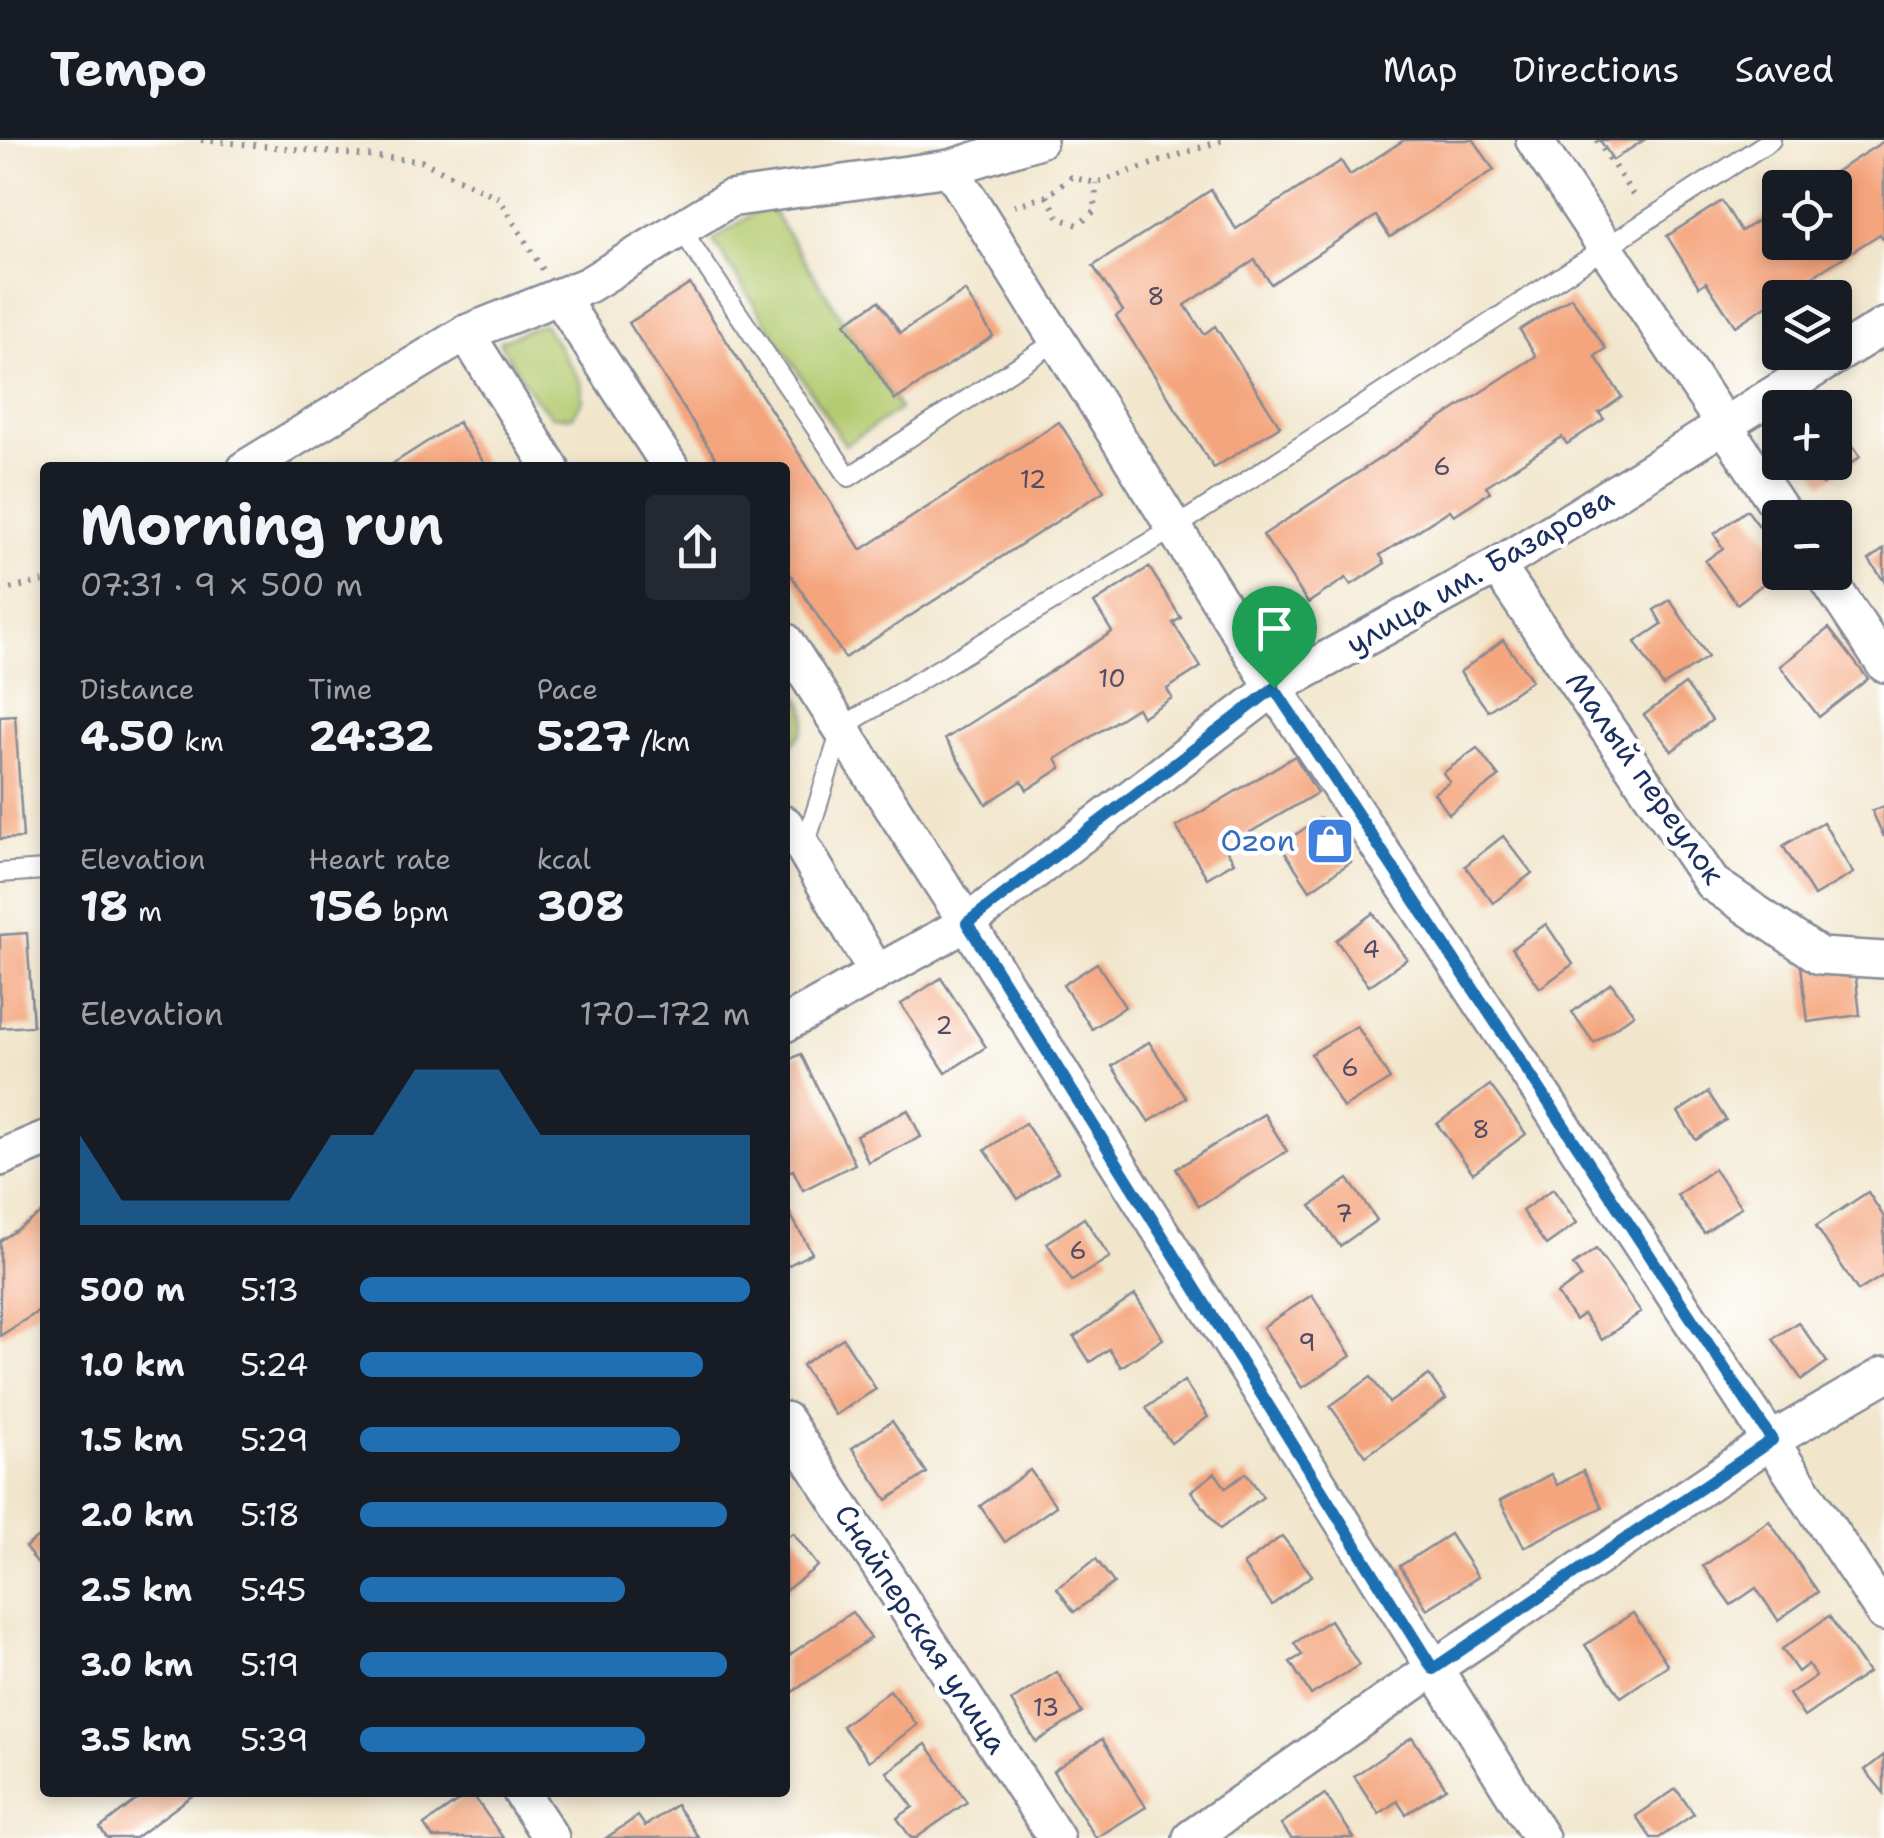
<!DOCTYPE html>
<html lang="en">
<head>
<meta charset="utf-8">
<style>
	body { margin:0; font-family:"Shantell Sans",sans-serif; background:#242831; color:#f1f3f6; height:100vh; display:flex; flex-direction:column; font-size:38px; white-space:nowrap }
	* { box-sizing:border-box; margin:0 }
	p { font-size:32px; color:#9ea1a6 }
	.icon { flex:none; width:55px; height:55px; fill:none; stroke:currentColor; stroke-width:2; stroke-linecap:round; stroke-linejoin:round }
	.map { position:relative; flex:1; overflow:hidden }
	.details { position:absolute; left:40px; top:322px; width:750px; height:1335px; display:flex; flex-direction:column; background:#171b24; border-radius:10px; box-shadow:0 5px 15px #0003 }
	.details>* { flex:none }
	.fabs { position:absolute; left:1762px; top:30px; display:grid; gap:20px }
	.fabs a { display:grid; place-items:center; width:90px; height:90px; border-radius:10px; background:#171b24; box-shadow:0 5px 15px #0003; font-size:50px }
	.pin { position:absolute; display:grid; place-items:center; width:85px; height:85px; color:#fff; margin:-102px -42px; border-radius:50% 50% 50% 0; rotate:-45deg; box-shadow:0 0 10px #0007 }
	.pin .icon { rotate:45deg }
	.round { display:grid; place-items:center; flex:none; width:105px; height:105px; border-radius:10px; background:#242831 }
	.overview { display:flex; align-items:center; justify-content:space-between; height:170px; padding:0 40px }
	h1 { font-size:55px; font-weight:700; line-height:75px }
	.figures { display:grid; grid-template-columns:repeat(3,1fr); gap:15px; height:170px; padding:10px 40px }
	.figures div { display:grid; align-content:center }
	.figures b { font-size:42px; font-weight:700 }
	.figures small { font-size:28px; font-weight:400 }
	.figures p { font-size:28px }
	.chart { height:280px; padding:20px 40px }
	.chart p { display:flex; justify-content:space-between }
	.chart svg { width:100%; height:180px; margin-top:10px; fill:#1f6fb2; opacity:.7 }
	ul { padding:0 40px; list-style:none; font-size:32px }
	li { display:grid; grid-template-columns:160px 120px 1fr; align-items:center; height:75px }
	li i { height:25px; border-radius:12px; background:#1f6fb2 }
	header { display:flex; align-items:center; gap:60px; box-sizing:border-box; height:140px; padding:0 50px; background:#171b24; border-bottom:2px solid #363941 }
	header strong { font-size:48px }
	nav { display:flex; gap:55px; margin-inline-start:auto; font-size:35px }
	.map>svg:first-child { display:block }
	.green { fill:#b4ca6f; stroke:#687c66; stroke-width:2.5 }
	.building { fill:#f4a57d }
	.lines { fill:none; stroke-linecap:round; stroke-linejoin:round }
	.service-casing { stroke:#868a95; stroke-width:22 }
	.minor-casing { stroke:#868a95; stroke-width:40 }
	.path { stroke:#868a95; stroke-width:6; stroke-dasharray:2.5 8; stroke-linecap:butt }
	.service { stroke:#fff; stroke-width:18 }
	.minor { stroke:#fff; stroke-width:35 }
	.route-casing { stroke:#fff; stroke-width:20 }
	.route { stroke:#1f6fb2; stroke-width:12 }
	.labels { text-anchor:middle; stroke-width:9; stroke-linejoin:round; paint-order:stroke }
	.number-label { font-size:25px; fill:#514c66 }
	.street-label { font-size:30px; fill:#1b2f5e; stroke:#fff }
	.shop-label { font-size:30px; fill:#366cbe; stroke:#fff; text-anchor:end }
</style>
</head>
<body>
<header>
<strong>Tempo</strong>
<nav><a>Map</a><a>Directions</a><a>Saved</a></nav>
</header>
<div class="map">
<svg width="1884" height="1698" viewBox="0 0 1884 1698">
	<rect width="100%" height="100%" fill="#fff"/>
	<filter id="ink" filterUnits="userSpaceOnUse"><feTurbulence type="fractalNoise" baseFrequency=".01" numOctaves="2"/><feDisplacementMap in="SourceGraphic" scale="20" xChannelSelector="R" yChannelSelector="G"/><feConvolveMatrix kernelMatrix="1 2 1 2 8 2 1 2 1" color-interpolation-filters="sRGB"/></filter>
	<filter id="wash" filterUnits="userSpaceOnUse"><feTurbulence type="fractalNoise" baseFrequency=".0048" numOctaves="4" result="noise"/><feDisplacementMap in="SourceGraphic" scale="40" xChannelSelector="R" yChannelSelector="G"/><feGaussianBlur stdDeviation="2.25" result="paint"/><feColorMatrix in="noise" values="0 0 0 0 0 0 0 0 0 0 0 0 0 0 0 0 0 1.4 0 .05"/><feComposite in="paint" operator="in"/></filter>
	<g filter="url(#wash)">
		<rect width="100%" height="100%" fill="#f1e6cc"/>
		<g class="green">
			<path d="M768,64l132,205 -55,36 -132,-205z"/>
			<path d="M543,183l38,59 2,18 -11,17 -20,-1 -18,-19 -35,-55z"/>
			<path d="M785,547c29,15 27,46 0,61z"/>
		</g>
		<g id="blocks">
			<g class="building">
				<path d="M1404,0h70l20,30 -104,67 -14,-21 -105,68 -16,-24 -70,45 19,29 11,-8 65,100 -66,42 -98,-152 7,-5 -30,-45 118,-76 25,39 105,-68 9,14z"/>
				<path d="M1600,0h44l-31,20z"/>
				<path d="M1884,1v99l-4,-6 -81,51 6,9 -6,4h-19v12l-5,3 -6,-9 -34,22 -29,-44 -7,5 -32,-51 55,-35 19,30 39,-24v35h55v-54h-25z"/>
				<path d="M690,144l171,266 198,-128 45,69 -259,167 -60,-92v-98h-63l-93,-145z"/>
				<path d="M965,151l28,45 -98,64 -50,-77 34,-22 21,32z"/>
				<path d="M1571,157l35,52 -11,7 27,41 -23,16 5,6 -37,25 -5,-7 -76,49 4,6 -36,23 -4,-5 -70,45 5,8 -34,22 -5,-7 -38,25 -45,-68 273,-179 -16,-26z"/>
				<path d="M458,282l29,46h-101z"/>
				<path d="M1835,282l25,35 -37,27 -15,-22h27z"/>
				<path d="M1747,370l33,44v17l-43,33 -32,-43 18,-13 -9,-14z"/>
				<path d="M1884,409v32l-15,-21z"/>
				<path d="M1149,427l32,51 -8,5 28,44 -34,22 5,9 -30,19 -5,-9 -81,51 5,9 -34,22 -5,-9 -36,23 -41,-65 167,-107 -18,-29z"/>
				<path d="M1670,460l38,57 -45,29 -28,-44 27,-18 -8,-14z"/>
				<path d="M1829,488l39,51 -49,38 -39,-51z"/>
				<path d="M1503,500l29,40 -44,31 -28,-39z"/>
				<path d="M1685,544l27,36 -40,31 -28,-36z"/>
				<path d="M15,575l8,123 -23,1v-123z"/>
				<path d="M1477,608l22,29 -50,37 -15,-21 16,-11 -7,-9z"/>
				<path d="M1295,616l22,37 -92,54 9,15 -27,16 -31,-51z"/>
				<path d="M1884,666v31l-12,-26z"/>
				<path d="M1320,678l31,44 -41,28 -30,-45z"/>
				<path d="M1823,682l30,51 -39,23 -31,-50z"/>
				<path d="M1503,696l29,37 -39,30 -28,-37z"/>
				<path d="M1373,773l34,46 -38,27 -33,-46z"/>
				<path d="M1546,784l27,40 -33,24 -28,-40z"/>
				<path d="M27,793l6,93 -33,2v-93z"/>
				<path d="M1097,823l28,44 -33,22 -29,-44z"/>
				<path d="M1830,823l25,7 5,45 -52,7 -7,-56z"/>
				<path d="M941,838l45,69 -40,26 -45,-69z"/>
				<path d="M1611,843l23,31 -40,29 -22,-31z"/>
				<path d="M1357,886l33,53 -47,29 -32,-54z"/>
				<path d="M1149,902l37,56 -37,24 -37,-56z"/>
				<path d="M801,914l54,110 -52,26 -10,-20 -8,3v-111z"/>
				<path d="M1490,945l36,49 -53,39 -36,-49z"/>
				<path d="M1708,952l18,28 -30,20 -18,-28z"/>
				<path d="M908,970l13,27 -53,25 -12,-27z"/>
				<path d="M1264,974l23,37 -88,55 -23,-37z"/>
				<path d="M1025,983l33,49 -40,27 -33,-49z"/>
				<path d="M1714,1029l27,38 -37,26 -27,-38z"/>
				<path d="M1348,1039l29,41 -37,26 -29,-40z"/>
				<path d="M1553,1049l24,34 -31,22 -24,-34z"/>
				<path d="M1868,1052l16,25v58l-26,16 -42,-65z"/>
				<path d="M785,1065l27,48 -27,14z"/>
				<path d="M45,1071v96l-45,29v-95z"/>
				<path d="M1084,1078l26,39 -38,24 -25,-38z"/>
				<path d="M1596,1109l45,63 -39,28 -19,-26 -8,6 -18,-26 24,-17 -8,-12z"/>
				<path d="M1135,1155l28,44 -42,28 -12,-18 -19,13 -16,-25z"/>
				<path d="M1312,1155l39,61 -49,32 -39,-61z"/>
				<path d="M1798,1182l29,40 -25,18 -29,-41z"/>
				<path d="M843,1198l33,51 -41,26 -33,-50z"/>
				<path d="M1429,1235l17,24 -80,57 -36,-50 41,-29 18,26z"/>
				<path d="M1184,1241l24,36 -37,26 -25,-35z"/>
				<path d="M892,1281l35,52 -40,27 -35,-52z"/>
				<path d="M1030,1330l26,36 -51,36 -25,-36z"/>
				<path d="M1583,1331l19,36 -78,40 -24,-46 51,-27 6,11z"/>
				<path d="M1215,1333l11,15 20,-15 17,24 -43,32 -29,-38z"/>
				<path d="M1769,1381l49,71 -40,28 -22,-32 -25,17 -28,-39z"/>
				<path d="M45,1392v42l-20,-27z"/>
				<path d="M793,1393l25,33 -33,25v-53z"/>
				<path d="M1450,1394l28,43 -51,32 -27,-43z"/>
				<path d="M1282,1396l30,39 -40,30 -29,-40z"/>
				<path d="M1096,1419l18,24 -40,29 -17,-24z"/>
				<path d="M852,1472l19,26 -83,57 -3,-4v-33z"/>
				<path d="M1633,1473l35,52 -47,32 -36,-52z"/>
				<path d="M1829,1476l39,57 -64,44 -15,-23 27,-18 -8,-12 -10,8 -16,-23z"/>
				<path d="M1330,1480l29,45 -48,30 -21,-33 12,-7 -8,-12z"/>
				<path d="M1057,1532l25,41 -46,29 -25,-41z"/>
				<path d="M890,1550l27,35 -48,36 -27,-35z"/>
				<path d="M1412,1597l34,51 -40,26 -9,-13 -18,13 -25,-38z"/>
				<path d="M1102,1599l44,68 -50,31 -43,-67z"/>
				<path d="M926,1604l41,58 -51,36h-5l-14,-20 16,-11 -26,-35z"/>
				<path d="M1884,1615v38l-19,-23z"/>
				<path d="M1676,1649l18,25 -35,24h-8l-15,-22z"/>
				<path d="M147,1652h44l2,3 -58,43h-28l-7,-10z"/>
				<path d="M471,1652l32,46h-70l-9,-13z"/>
				<path d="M1325,1654l29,44h-63l-10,-14z"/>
				<path d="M676,1665l23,33h-93l32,-22 7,10z"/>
			</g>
		</g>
	</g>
	<g filter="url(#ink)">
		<use href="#blocks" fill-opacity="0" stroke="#868a95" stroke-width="2.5"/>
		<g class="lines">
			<g class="service-casing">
				<g id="service">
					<path d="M681,89l168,248 209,-137"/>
					<path d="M804,709l38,-122 334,-200 595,-387"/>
					<path d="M0,733l45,-3"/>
				</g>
			</g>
			<g class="minor-casing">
				<g id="minor">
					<path d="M1534,0l252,378"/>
					<path d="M950,28l324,520 610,925"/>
					<path d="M559,156l112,172"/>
					<path d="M466,193l85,135"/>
					<path d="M246,328l220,-135 122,-48 141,-86 221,-31 89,-28"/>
					<path d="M1497,426l215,317 108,73 64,4"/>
					<path d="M1823,432l61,92"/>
					<path d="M785,501l182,282 574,915"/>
					<path d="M785,684l19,25 72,123"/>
					<path d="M785,884l182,-101 307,-235 223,-122 387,-240"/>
					<path d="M0,1018l45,-19"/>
					<path d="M785,1280l271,418"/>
					<path d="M521,1652l30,46"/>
					<path d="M1191,1698l242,-169 339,-229 112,-65"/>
				</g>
			</g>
			<g class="path">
				<path d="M201,0l220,21 78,37 44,72"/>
				<path d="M1597,0l40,61"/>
				<path d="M1047,56l12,22 19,7 17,-14 1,-28"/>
				<path d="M1014,66l33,-10 24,-19 25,6 127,-43"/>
				<path d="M0,451l45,-10"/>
			</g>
			<use href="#service" class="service"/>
			<use href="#minor" class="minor"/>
		</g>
	</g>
	<g class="lines" filter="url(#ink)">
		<g class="route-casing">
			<path id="route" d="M1274,548l498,752 -339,229 -466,-746z"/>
		</g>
		<use href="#route" class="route"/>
	</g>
	<defs>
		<g id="shop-square" transform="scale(2.5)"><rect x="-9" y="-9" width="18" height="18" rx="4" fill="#3f7fe0" stroke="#fff"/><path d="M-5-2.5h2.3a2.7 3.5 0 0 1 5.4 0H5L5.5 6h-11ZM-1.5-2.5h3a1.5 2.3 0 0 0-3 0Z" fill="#fff"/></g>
	</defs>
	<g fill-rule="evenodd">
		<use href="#shop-square" x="1330" y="701"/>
	</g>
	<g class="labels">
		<g class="number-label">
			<text x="1156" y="165">8</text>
			<text x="1442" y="335">6</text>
			<text x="1033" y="348">12</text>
			<text x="1112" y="547">10</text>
			<text x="1371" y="818">4</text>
			<text x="944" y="894">2</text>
			<text x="1350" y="936">6</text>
			<text x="1481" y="998">8</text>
			<text x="1344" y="1082">7</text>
			<text x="1078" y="1119">6</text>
			<text x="1307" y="1211">9</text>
			<text x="1046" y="1576">13</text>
		</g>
		<g class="street-label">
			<text transform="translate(1480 431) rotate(-30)" y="10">улица им. Базарова</text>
			<text transform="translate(1645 638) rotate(55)" y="10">Малый переулок</text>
			<text transform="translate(921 1489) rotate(57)" y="10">Снайперская улица</text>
		</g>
		<g class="shop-label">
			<text x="1295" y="711">Ozon</text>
		</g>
	</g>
</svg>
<div class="fabs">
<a><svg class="icon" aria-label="locate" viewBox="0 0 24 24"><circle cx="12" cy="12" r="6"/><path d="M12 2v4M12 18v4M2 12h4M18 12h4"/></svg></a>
<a><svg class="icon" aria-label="layers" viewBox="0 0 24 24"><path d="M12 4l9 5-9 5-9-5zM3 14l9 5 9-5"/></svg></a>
<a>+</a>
<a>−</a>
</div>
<div class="pin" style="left:1274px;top:548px;background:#1e9e55"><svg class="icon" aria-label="arrive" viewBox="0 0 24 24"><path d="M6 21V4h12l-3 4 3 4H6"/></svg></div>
<section class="details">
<div class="overview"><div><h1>Morning run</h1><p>07:31 · 9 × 500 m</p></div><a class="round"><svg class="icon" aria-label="share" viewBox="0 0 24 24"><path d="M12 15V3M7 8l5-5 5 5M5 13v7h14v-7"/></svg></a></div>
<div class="figures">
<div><p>Distance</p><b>4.50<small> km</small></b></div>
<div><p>Time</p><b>24:32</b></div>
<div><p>Pace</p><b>5:27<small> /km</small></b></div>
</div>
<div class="figures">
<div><p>Elevation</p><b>18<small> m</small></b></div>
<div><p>Heart rate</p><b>156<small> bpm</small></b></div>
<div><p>kcal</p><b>308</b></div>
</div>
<div class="chart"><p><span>Elevation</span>170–172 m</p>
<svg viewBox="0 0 160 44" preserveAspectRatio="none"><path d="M0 44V22L10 38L20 38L30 38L40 38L50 38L60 22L70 22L80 6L90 6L100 6L110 22L120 22L130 22L140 22L150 22L160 22V44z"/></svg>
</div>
<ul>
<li><b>500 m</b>5:13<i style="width:100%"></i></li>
<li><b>1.0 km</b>5:24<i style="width:88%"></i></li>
<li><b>1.5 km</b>5:29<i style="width:82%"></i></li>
<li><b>2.0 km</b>5:18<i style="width:94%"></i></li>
<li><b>2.5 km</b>5:45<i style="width:68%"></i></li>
<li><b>3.0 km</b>5:19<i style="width:94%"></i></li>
<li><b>3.5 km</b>5:39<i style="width:73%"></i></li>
</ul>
</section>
</div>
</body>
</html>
